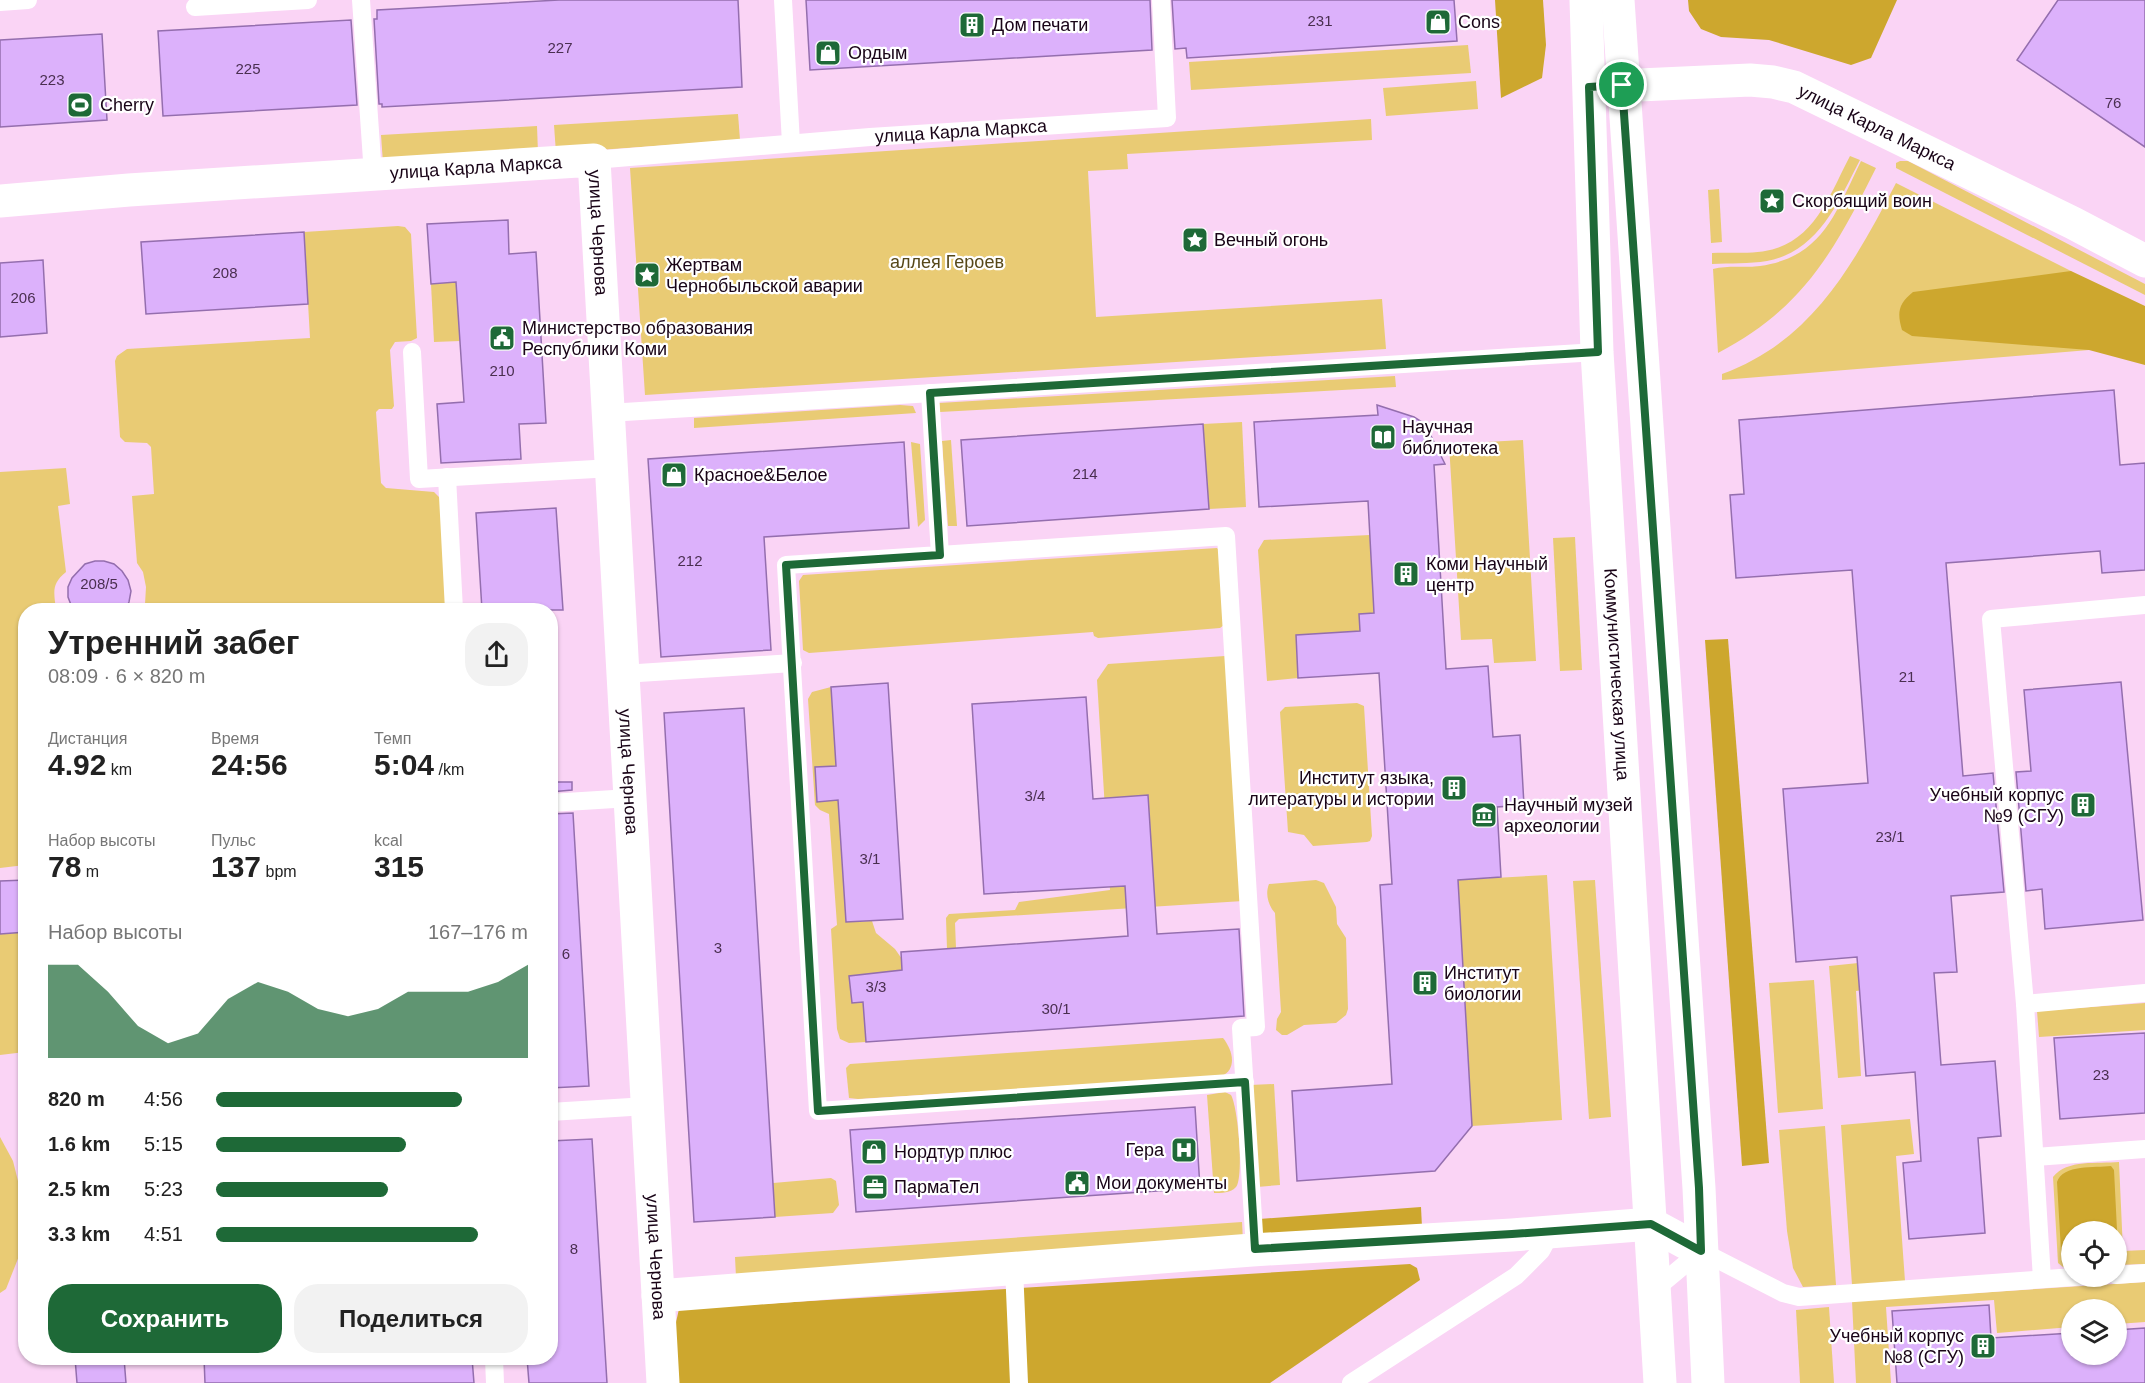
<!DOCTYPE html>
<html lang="ru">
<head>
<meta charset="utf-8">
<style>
	body { margin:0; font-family:Helvetica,sans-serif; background:#f2f2f2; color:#222; height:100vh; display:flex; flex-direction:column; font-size:22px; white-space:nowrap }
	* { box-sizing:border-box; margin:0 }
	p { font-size:20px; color:#767676 }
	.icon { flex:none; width:33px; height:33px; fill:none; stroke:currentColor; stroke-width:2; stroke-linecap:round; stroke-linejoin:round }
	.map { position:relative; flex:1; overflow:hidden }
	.side { position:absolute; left:18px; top:603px; width:540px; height:762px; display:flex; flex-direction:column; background:#fff; border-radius:24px; box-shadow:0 2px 4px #0004 }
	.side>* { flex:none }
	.controls { position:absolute; left:2061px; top:1221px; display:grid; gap:12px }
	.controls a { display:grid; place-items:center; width:66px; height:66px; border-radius:50%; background:#fff; box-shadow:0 2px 4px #0004; font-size:30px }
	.pin { position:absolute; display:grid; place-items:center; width:51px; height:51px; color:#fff; margin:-26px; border:3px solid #fff; border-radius:50%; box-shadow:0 2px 6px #0007 }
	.round { display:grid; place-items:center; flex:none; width:63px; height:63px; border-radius:24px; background:#f2f2f2 }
	.headline { display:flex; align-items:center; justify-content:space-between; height:102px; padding:0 30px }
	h1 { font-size:33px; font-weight:800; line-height:45px }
	.figures { display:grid; grid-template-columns:repeat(3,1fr); gap:9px; height:102px; padding:6px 30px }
	.figures div { display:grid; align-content:center }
	.figures b { font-size:30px; font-weight:800 }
	.figures small { font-size:16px; font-weight:400 }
	.figures p { font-size:16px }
	.chart { height:168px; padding:12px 30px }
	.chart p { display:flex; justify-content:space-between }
	.chart svg { width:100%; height:108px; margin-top:6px; fill:#1e6937; opacity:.7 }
	.cta { display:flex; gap:12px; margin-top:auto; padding:12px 30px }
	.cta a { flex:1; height:69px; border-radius:24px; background:#1e6937; color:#fff; font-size:24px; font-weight:800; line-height:69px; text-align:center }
	.cta a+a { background:#f2f2f2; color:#222 }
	ul { padding:0 30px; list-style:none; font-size:20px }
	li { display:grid; grid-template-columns:96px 72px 1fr; align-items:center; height:45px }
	li i { height:15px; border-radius:8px; background:#1e6937 }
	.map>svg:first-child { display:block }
	.green { fill:#e9cb74 }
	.forest { fill:#cda72e }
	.building { fill:#dcb1fb; stroke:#946eae; stroke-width:1.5 }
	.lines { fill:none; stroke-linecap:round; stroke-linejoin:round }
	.service { stroke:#fff; stroke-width:18 }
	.minor { stroke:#fff; stroke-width:33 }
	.tertiary { stroke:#fff; stroke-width:33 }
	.primary { stroke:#fff; stroke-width:33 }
	.route-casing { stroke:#fff; stroke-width:12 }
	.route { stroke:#1e6937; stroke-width:8 }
	.labels { text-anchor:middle; stroke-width:4.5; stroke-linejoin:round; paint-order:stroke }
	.number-label { font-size:15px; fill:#4a2f50 }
	.poi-label { font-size:18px; fill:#190417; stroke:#fff; text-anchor:start }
	.street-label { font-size:18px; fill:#190417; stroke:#fff }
	.park-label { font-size:18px; fill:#574819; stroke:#fff }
</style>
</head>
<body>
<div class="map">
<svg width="2145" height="1383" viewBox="0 0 2145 1383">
	<rect width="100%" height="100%" fill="#fad4f5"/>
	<g class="green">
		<path d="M1468,45l3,28 -280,17 -2,-28z"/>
		<path d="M1476,81l2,28 -92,7 -3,-28z"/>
		<path d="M738,114l2,26 -184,13 -2,-28z"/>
		<path d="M1371,119l1,21 -245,14 1,15 -40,2 8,146 286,-18 4,50 -741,46 -15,-227z"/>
		<path d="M537,126l1,27 -155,10 -2,-28z"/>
		<path d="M1850,156l10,4c-22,42 -41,91 -93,101 -18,3 -37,2 -55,3v-11c21,-1 45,2 65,-5 40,-13 55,-58 73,-92z"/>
		<path d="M1861,161l15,7c-42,83 -72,140 -158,185l-5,-84c15,-4 31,-1 47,-3 63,-9 76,-54 101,-105z"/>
		<path d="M1900,161h8l237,123v11l-249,-127v-5z"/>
		<path d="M1896,183l175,88 18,79 -367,30v-6c91,-33 132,-111 174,-191z"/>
		<path d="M1719,189l3,53 -11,1 -3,-53z"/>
		<path d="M398,226l7,1 6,7 6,104 -6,3 -16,1 -5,8 4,56 -2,3h-13l-3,3 5,71 5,5 48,4 6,6 6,112h-303l2,-6 1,-17 -3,-15 -6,-9 -5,-67 22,-2 -3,-47 -4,-4 -22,-1 -5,-5 -5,-76 2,-5 10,-7 183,-11 -6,-106z"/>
		<path d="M456,282l4,59 -26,1 -3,-58z"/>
		<path d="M1395,376l1,11 -456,25 -1,-9z"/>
		<path d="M900,405l13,1 3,7 -222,15v-10z"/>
		<path d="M1242,422l4,85 -37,2 -6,-85z"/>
		<path d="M951,440l6,86h-9l-6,-85z"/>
		<path d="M1523,440l13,221 -42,2 -2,-24 -31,1 -12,-196z"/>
		<path d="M911,442l9,2 5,76 -7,7z"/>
		<path d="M66,468l4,36 -12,2 8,66c-15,12 -12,20 -10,38h-30l-1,255 -25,3v-396z"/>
		<path d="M1370,535l4,78 -15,1 1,17 -64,4 2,43 -31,3 -9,-131 6,-10z"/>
		<path d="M1575,537l7,133 -22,1 -7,-133z"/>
		<path d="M1217,548l2,2 5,75 -4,3 -122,10 -4,-2 -1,-4 -284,21 -6,-3 -4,-69 4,-6z"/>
		<path d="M1225,656l18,245 -284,18 -4,4 1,25 -9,1 -1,-31 3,-4 66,-4 4,-8 91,-12 -13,-210 11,-16z"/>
		<path d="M831,687l15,235 26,-1 4,12 19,16 7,10 3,41 -39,42 -17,1 -9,-4 -3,-10 -6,-100 6,-4 -8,-111 -9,-4 -5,-5 -7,-106 4,-7z"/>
		<path d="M1357,703l7,3 8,130 -2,5 -3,1 -54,4 -9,-11 -16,-3 -8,-120 5,-5z"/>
		<path d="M1547,875l15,245 -90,6 -14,-246z"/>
		<path d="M1316,880l8,3 12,24 1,17 9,14 2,71 -2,6 -10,8 -32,2 -17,10h-5l-6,-5 1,-11 4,-7 -6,-99c-7,-8 -10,-19 -6,-29z"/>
		<path d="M1595,880l16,237 -22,2 -16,-238z"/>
		<path d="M25,932v120l-25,3v-121z"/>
		<path d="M1868,962l3,27 -15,2 5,85 -23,2 -9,-112z"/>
		<path d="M1814,980l9,129 -45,4 -9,-130z"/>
		<path d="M2145,1003v27l-106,7 -2,-26z"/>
		<path d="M1223,1038c9,11 15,30 -1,38l-364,23 -9,-1 -3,-30 4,-4z"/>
		<path d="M1274,1084l6,101 -23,2 -7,-102z"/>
		<path d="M1225,1092l6,3c7,12 13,82 5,92 -5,6 -15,6 -22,6l-7,-98z"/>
		<path d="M1910,1119l4,35 -18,2 9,125 -53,4 -11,-160z"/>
		<path d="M1825,1126l11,159 -33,2 -10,-19 -6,-37 -8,-101z"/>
		<path d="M0,1137l13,24 11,44 -3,46 -15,38 -6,4z"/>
		<path d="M2119,1162l4,89 22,-1v14l-28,1 -1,-33h-44l-1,36 -8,-1 -5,-4 -5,-86c14,-18 45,-13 66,-15z"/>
		<path d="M831,1178l5,3 3,24 -6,8 -58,4 -2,-34z"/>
		<path d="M1242,1222l1,19 -507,36 -1,-20z"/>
		<path d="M2145,1282v40l-28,2 -1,-14h-44l-1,17 -74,6 -3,-33 -108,7 5,76h-35l-4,-82z"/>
		<path d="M1829,1307l5,76h-34l-4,-73z"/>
	</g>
	<g class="forest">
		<path d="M1495,0h48l3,45 -4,33 -41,20z"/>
		<path d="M1688,0h209l-26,58 -20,7 -82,-25 -48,-3 -20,-8 -12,-18z"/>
		<path d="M2071,271l74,35v59l-56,-15 -177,-14 -10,-6c-5,-17 -4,-26 11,-38z"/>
		<path d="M1728,639l41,524 -27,3 -37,-526z"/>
		<path d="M2111,1166l3,4 4,80 -1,4 -1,-22h-44l-1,29 -8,-5 -2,-5 -4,-69c6,-18 38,-14 54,-16z"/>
		<path d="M1421,1207l1,20 -161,12 -2,-20z"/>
		<path d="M1410,1264l7,4 3,12 -150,103h-593l-3,-52 5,-22z"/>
	</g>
	<g class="building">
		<path d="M559,0h179l4,87 -360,20v-3h-3l-5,-85h3v-9z"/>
		<path d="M806,0h344l2,50 -342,20z"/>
		<path d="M1172,0h282l3,41 -270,17 -1,-10 -11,1z"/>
		<path d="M2058,0h87v147l-128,-87z"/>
		<path d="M351,20l6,85 -194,11 -5,-85z"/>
		<path d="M102,34l5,86 -107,7v-87z"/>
		<path d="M508,220l1,34 27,-2 10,171 -27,1 2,35 -80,4 -4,-59 27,-2 -8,-120 -25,2 -4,-60z"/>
		<path d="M304,232l4,72 -162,10 -5,-72z"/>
		<path d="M43,260l4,73 -47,4v-74z"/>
		<path d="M2114,390l6,75 25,-2v107l-43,3 -2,-22 -154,12 17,213 30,-3 11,119 -53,4 6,76 -23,1 7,92 54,-4 6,75 -23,2 7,95 -76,6 -6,-76 18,-2 -6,-89 -49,4 -9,-119 -61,5 -13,-173 85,-6 -16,-213 -116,8 -6,-83 14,-1 -5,-74z"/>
		<path d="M1377,405l37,12 8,5 6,8 17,34 -11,1 12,204 42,-3 5,71 27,-2 4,70 -27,2 4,70 -43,3 14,246 -37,45 -138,10 -5,-90 100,-7 -12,-199 12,-1 -13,-211 -81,5 -2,-43 64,-4 -1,-17 15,-1 -6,-112 -109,6 -5,-85 124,-7z"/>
		<path d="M1203,424l6,85 -242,17 -6,-86z"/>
		<path d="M904,442l5,86 -145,9 7,113 -110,7 -13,-198z"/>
		<path d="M556,508l7,102h-81l-6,-97z"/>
		<path d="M95,561h9l10,3 8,7 6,9 3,11 -2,11 -4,8h-52l-5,-13v-10l4,-9 13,-14z"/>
		<path d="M2121,682l22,238 -98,9 -3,-40 -16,2 -10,-119 15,-1 -7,-81z"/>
		<path d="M888,683l15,236 -57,3 -8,-122 -21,2 -2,-35 21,-1 -5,-79z"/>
		<path d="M1086,697l7,102 55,-4 9,139 82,-5 5,87 -378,26 -3,-40 -11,1 -3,-27 53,-6 -1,-18 227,-16 -3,-50 -141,8 -12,-190z"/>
		<path d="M744,708l31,509 -81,5 -30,-509z"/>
		<path d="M550,782h22v8l-22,2z"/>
		<path d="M573,813l16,273 -39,2v-274z"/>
		<path d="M26,880v52l-26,2v-53z"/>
		<path d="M2145,1033v80l-85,6 -6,-81z"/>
		<path d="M1195,1107l5,81 -344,24 -6,-82z"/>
		<path d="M592,1139l15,244h-78l-2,-25h23v-217z"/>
		<path d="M1989,1305l2,33 81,-5v21h44v-24l29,-2v55h-248l-5,-72z"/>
		<path d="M75,1358h49l2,25h-49z"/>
		<path d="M204,1358h268l2,25h-269z"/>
	</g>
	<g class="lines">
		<g class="service">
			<path d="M361,0l12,175"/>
			<path d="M783,0l8,143"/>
			<path d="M0,2l28,-2"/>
			<path d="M195,7l113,-7"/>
			<path id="s1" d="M594,160l276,-23 297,-19 -6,-118"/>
			<path d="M412,352l7,127 193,-11"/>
			<path d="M930,393l10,162 -154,10 32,546 427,-29"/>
			<path d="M608,413l989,-61"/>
			<path d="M447,477l7,133"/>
			<path d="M940,555l286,-19 30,491 -15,1 14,221"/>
			<path d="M623,674l170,-11"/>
			<path d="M550,803l80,-5"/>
			<path d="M2025,1004l120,-11"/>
			<path d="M550,1112l97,-6"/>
			<path d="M2035,1157l110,-8"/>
			<path d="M1014,1268l5,115"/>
			<path d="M2116,1275l29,-2"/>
			<path d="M2042,1279l-17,-275 -34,-385 154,-14"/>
			<path d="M1654,1290l47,-39 82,42 16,4 289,-21"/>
			<path d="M494,1358l1,25"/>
			<path d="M1351,1383l165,-107 25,-25 11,-20"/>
		</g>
		<g class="minor">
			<path id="s2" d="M1595,87l155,-7 23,2 21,5 279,136 72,38"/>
			<path d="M658,1296l594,-46 260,-15 139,-11 50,27"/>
		</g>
		<path class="tertiary" id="s3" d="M0,201l129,-11 465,-30 69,1223"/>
		<g class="primary">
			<path id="s4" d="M1586,0l11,352 63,1031"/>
			<path d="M1618,0l81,1188 9,195"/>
		</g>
	</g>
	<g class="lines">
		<g class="route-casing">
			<path id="route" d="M1622,85l77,1103 2,63 -50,-27 -139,10 -257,15 -10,-167 -427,29 -32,-546 154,-10 -10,-162 668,-41 -9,-265z"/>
		</g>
		<use href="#route" class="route"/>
	</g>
	<defs>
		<g id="shop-square" transform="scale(1.35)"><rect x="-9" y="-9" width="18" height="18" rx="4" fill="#1e6937" stroke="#fff"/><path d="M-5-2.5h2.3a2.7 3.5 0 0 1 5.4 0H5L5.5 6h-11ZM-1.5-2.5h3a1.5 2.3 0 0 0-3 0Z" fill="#fff"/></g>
		<g id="building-square" transform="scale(1.35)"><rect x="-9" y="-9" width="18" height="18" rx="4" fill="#1e6937" stroke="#fff"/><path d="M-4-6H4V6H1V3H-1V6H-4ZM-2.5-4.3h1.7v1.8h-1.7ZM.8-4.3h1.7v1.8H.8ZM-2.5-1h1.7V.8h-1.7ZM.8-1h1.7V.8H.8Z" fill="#fff"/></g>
		<g id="stadium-square" transform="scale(1.35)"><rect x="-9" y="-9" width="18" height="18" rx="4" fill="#1e6937" stroke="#fff"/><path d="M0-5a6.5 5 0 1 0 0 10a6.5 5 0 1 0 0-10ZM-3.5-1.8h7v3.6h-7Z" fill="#fff"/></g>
		<g id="sight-square" transform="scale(1.35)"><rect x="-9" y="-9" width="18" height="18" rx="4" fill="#1e6937" stroke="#fff"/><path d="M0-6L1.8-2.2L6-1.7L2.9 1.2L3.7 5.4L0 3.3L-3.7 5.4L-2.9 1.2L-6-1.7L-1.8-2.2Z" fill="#fff"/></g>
		<g id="civic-square" transform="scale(1.35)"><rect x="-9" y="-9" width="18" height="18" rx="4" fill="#1e6937" stroke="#fff"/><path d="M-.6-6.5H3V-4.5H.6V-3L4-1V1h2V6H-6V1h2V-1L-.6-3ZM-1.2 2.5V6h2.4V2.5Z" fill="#fff"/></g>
		<g id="library-square" transform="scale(1.35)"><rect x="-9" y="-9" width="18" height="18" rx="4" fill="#1e6937" stroke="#fff"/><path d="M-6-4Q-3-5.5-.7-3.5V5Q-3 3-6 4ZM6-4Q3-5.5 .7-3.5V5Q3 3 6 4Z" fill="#fff"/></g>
		<g id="museum-square" transform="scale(1.35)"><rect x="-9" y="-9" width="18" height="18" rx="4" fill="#1e6937" stroke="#fff"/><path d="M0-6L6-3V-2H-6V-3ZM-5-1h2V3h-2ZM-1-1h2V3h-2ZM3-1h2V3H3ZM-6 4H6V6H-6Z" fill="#fff"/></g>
		<g id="hospital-square" transform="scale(1.35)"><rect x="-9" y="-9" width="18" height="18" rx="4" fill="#1e6937" stroke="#fff"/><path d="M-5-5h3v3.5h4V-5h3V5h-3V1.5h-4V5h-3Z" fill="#fff"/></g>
		<g id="office-square" transform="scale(1.35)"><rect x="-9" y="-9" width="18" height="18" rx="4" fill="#1e6937" stroke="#fff"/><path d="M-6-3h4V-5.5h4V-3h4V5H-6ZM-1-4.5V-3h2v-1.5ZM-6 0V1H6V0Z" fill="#fff"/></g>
	</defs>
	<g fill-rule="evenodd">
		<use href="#shop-square" x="1438" y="22"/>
		<use href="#building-square" x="972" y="25"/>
		<use href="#shop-square" x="828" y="53"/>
		<use href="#stadium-square" x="80" y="105"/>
		<use href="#sight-square" x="1772" y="201"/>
		<use href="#sight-square" x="1195" y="240"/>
		<use href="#sight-square" x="647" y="275"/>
		<use href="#civic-square" x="502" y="338"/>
		<use href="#library-square" x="1383" y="437"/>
		<use href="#shop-square" x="674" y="475"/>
		<use href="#building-square" x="1406" y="574"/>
		<use href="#building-square" x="1454" y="788"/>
		<use href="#building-square" x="2083" y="805"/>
		<use href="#museum-square" x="1484" y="815"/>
		<use href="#building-square" x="1425" y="983"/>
		<use href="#hospital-square" x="1184" y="1150"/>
		<use href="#shop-square" x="874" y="1152"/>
		<use href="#civic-square" x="1077" y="1183"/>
		<use href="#office-square" x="875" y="1187"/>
		<use href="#building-square" x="1983" y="1346"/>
	</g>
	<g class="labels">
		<g class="number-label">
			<text x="1320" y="26">231</text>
			<text x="560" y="53">227</text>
			<text x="248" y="74">225</text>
			<text x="52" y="85">223</text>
			<text x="2113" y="108">76</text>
			<text x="225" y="278">208</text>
			<text x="23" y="303">206</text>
			<text x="502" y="376">210</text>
			<text x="1085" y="479">214</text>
			<text x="690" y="566">212</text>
			<text x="99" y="589">208/5</text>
			<text x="1907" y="682">21</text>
			<text x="1035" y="801">3/4</text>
			<text x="1890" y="842">23/1</text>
			<text x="870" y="864">3/1</text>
			<text x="718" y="953">3</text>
			<text x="566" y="959">6</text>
			<text x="876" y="992">3/3</text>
			<text x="1056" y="1014">30/1</text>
			<text x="2101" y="1080">23</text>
			<text x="574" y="1254">8</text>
		</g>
		<g class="poi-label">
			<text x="1458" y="28">Cons</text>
			<text x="992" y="31">Дом печати</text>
			<text x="848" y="59">Ордым</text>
			<text x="100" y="111">Cherry</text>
			<text x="1792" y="207">Скорбящий воин</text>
			<text x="1214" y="246">Вечный огонь</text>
			<text x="666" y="271">Жертвам<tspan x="666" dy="21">Чернобыльской аварии</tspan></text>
			<text x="522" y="334">Министерство образования<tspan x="522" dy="21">Республики Коми</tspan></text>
			<text x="1402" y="433">Научная<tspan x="1402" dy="21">библиотека</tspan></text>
			<text x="694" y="481">Красное&amp;Белое</text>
			<text x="1426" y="570">Коми Научный<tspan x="1426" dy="21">центр</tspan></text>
			<text x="1434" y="784" text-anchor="end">Институт языка,<tspan x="1434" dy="21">литературы и истории</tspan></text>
			<text x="2064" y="801" text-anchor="end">Учебный корпус<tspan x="2064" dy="21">№9 (СГУ)</tspan></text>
			<text x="1504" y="811">Научный музей<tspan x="1504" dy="21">археологии</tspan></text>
			<text x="1444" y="979">Институт<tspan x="1444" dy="21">биологии</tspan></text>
			<text x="1164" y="1156" text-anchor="end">Гера</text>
			<text x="894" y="1158">Нордтур плюс</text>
			<text x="1096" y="1189">Мои документы</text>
			<text x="894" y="1193">ПармаТел</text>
			<text x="1964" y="1342" text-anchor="end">Учебный корпус<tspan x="1964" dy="21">№8 (СГУ)</tspan></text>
		</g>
		<g class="street-label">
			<text dy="6" stroke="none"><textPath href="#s2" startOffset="292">улица Карла Маркса</textPath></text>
			<text dy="6" stroke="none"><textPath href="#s1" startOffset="368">улица Карла Маркса</textPath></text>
			<text dy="6" stroke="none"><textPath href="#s3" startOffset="477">улица Карла Маркса</textPath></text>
			<text dy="6" stroke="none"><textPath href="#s3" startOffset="668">улица Чернова</textPath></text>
			<text dy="6" stroke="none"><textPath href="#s4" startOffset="675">Коммунистическая улица</textPath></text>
			<text dy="6" stroke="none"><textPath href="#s3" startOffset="1208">улица Чернова</textPath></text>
			<text dy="6" stroke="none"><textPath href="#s3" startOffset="1694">улица Чернова</textPath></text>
		</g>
		<g class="park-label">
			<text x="947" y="268">аллея Героев</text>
		</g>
	</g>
</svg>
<div class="controls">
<a><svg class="icon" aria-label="locate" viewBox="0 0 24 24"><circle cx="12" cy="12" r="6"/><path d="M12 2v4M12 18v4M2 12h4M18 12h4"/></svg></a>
<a><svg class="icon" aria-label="layers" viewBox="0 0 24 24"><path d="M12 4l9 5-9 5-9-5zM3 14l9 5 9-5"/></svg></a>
</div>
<div class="pin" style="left:1622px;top:85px;background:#1e9e55"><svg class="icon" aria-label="arrive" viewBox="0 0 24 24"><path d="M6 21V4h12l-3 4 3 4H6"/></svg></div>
<section class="side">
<div class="headline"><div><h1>Утренний забег</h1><p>08:09 · 6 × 820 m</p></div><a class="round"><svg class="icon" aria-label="share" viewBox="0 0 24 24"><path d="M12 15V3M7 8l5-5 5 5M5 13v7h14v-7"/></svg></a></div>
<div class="figures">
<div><p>Дистанция</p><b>4.92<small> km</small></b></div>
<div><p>Время</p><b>24:56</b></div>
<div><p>Темп</p><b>5:04<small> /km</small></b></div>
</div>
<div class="figures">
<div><p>Набор высоты</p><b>78<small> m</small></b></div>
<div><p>Пульс</p><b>137<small> bpm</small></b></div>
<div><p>kcal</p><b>315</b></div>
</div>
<div class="chart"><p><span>Набор высоты</span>167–176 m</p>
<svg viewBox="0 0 160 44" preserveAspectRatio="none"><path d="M0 44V6L10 6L20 17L30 31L40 38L50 34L60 20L70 13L80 17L90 24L100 27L110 24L120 17L130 17L140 17L150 13L160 6V44z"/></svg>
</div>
<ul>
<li><b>820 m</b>4:56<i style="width:79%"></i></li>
<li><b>1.6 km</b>5:15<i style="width:61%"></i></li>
<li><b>2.5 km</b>5:23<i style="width:55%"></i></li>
<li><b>3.3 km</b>4:51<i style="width:84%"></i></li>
</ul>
<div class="cta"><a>Сохранить</a><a>Поделиться</a></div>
</section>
</div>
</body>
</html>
